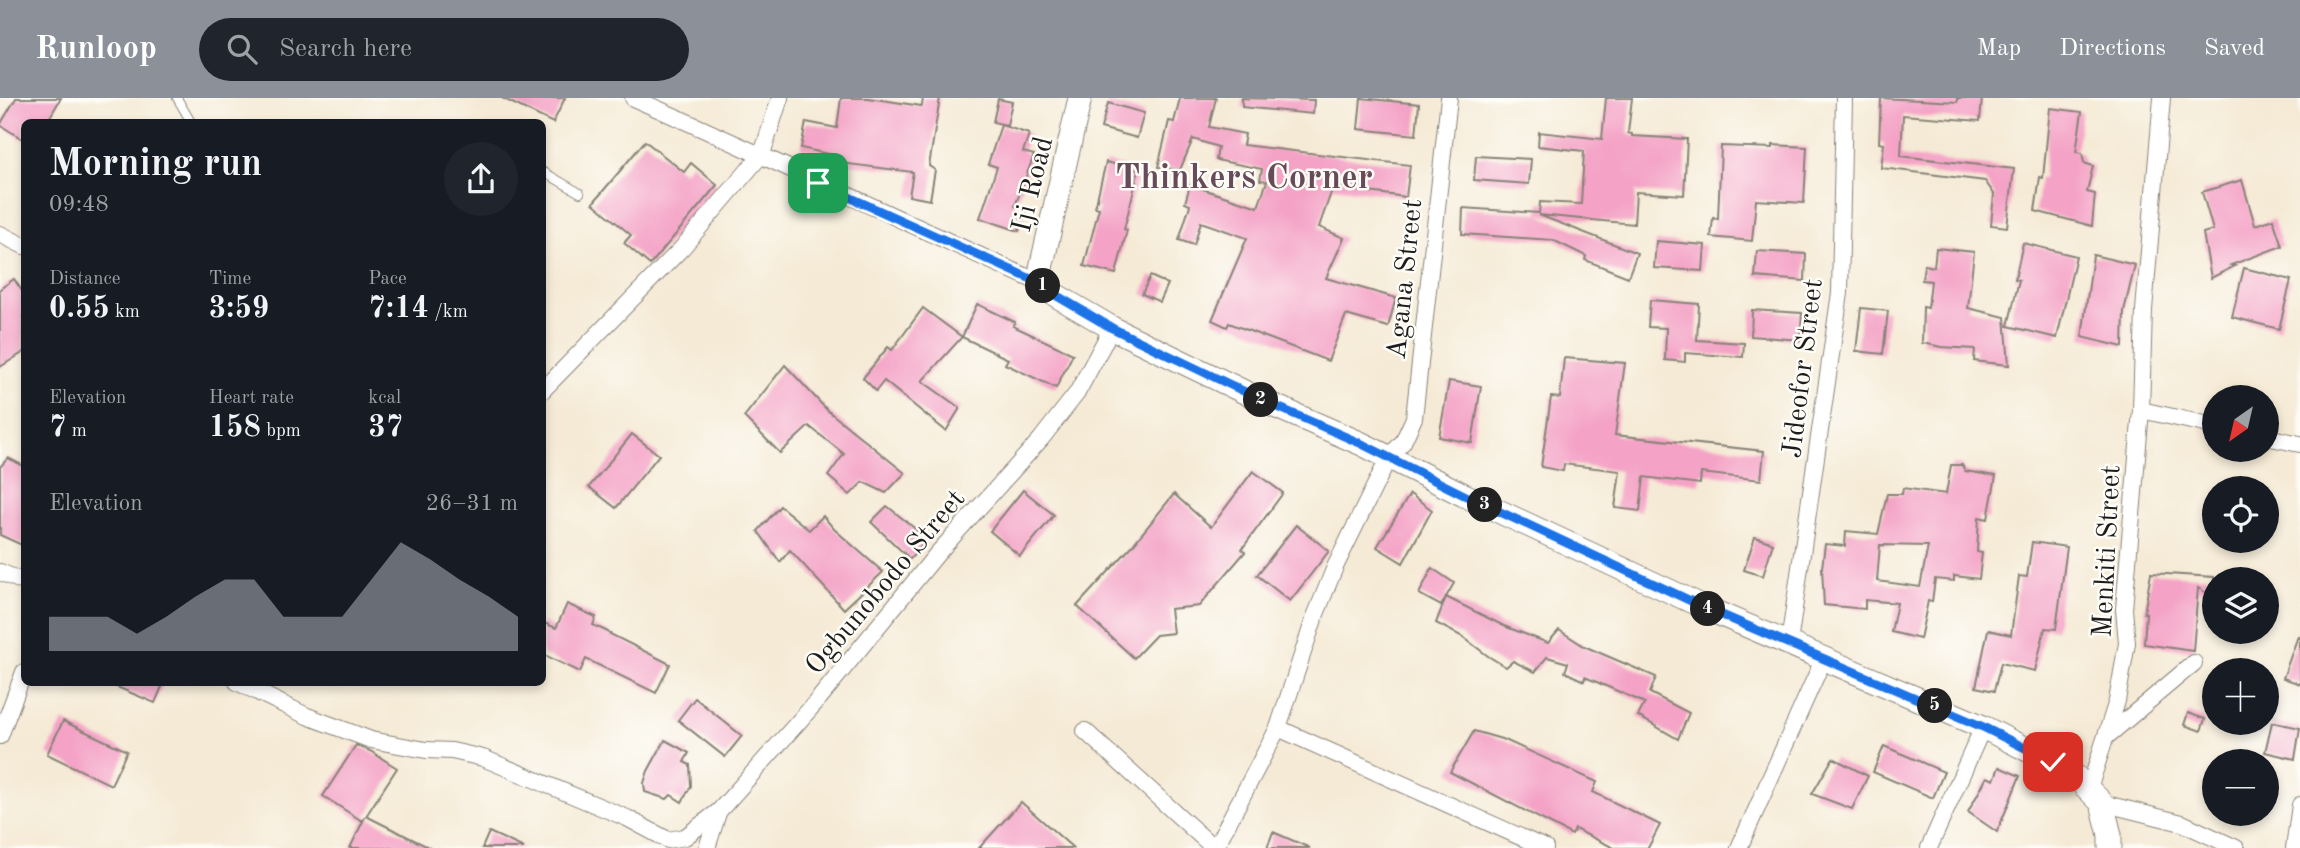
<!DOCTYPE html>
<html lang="en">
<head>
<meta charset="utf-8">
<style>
	body { margin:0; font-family:"Old Standard TT",serif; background:#20242c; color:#f1f3f6; height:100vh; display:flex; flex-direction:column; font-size:26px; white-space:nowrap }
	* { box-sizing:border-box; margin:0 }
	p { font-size:23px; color:#9ea1a6 }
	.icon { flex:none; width:38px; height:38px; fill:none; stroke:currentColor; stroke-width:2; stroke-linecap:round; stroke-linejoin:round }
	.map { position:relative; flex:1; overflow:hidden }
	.sheet { position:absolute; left:21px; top:21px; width:525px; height:567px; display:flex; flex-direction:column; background:#171b24; border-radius:10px; box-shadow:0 4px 10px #0003 }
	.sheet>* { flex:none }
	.needle { width:46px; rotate:214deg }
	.buttons { position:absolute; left:2202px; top:287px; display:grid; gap:14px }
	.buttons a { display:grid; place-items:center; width:77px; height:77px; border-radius:50%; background:#171b24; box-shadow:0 4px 10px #0003; font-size:35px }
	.pin { position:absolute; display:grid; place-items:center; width:60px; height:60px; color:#fff; margin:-30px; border-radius:14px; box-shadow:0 4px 10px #0006 }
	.km { position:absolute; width:35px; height:35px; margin:-18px; border-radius:50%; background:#222; color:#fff; font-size:19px; line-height:35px; text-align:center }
	.round { display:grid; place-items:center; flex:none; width:74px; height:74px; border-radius:37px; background:#20242c }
	.summary { display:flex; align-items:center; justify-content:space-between; height:119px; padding:0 28px }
	h1 { font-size:38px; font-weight:700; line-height:52px }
	.stats { display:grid; grid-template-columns:repeat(3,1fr); gap:10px; height:119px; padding:7px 28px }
	.stats div { display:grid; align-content:center }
	.stats b { font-size:30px; font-weight:700 }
	.stats small { font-size:19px; font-weight:400 }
	.stats p { font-size:19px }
	.chart { height:196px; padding:14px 28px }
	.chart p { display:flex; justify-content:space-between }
	.chart svg { width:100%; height:126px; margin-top:7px; fill:#8c9099; opacity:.7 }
	header { display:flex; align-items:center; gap:42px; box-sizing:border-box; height:98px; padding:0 35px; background:#8c9099; color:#fff }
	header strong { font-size:33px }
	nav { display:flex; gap:38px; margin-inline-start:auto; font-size:24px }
	.search { width:490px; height:63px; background:#20242c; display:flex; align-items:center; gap:18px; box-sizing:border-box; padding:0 24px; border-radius:38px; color:#9ea1a6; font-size:26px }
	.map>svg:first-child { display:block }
	.building { fill:#f4a3c6; fill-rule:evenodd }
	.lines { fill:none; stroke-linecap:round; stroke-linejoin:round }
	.lane-casing { stroke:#888378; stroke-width:10 }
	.street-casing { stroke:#888378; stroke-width:18 }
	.secondary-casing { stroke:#888378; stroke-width:25 }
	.lane { stroke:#fff; stroke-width:8 }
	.street { stroke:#fff; stroke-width:16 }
	.secondary { stroke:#fff; stroke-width:23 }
	.route-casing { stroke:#fff; stroke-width:14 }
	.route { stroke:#1a73e8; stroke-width:9 }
	.labels { text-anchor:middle; stroke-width:5; stroke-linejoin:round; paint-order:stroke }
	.street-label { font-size:28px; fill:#1c1c1c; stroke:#fdfcf7 }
	.district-label { font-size:35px; font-weight:bold; fill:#684b58; stroke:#fdfcf7 }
</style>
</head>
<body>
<header>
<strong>Runloop</strong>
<div class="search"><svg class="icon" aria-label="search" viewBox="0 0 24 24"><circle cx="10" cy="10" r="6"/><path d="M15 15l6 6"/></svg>Search here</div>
<nav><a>Map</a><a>Directions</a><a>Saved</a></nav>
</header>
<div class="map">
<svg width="2300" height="750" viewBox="0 0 2300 750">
	<rect width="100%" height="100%" fill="#fdfcf7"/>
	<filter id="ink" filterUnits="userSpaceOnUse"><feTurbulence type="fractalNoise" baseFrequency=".0143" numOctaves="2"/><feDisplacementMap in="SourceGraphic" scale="14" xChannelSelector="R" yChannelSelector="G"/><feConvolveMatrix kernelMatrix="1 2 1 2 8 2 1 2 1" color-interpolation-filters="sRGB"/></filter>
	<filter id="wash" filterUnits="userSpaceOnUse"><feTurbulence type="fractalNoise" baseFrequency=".00686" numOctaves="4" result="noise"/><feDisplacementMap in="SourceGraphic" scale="28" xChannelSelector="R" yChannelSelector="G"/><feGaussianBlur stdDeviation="1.57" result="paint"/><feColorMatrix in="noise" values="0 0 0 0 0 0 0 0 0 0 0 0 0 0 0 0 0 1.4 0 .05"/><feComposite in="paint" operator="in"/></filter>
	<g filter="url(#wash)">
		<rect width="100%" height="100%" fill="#f5ead5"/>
		<g id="blocks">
			<g class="building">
				<path d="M16,0h45l-14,24h-23v18l-24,-15z"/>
				<path d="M502,0h63l-12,25z"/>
				<path d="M841,0h27l54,8 1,-8h17l-11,68 6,4 -5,30 -21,-4 4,-24 -81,-10 1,-7 -32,-7 5,-26 31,6z"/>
				<path d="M1180,0h36l-7,29 36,7 -2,11 167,20 -4,32 -73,-10 -14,40 25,11 -18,40 70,20 -8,29 -42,-12 -18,46 -99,-38 -2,4 -15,-7 35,-82 -46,-16 -7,23 -15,-5 11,-35 -5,-2 5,-18 68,22 9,-26 -7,-1 2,-11 -46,-9 2,-13 -25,-8 -13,31 -22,-3 11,-46 5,1z"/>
				<path d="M1242,0l72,2 -1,14 -71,-7z"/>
				<path d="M1361,0l58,6 -3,31 -58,-6z"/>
				<path d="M1606,0h26l-4,35 4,1v2l55,3 -3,56 -48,-3 -2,32 -95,-9 98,38 -9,24 -43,-17 1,-4 -33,-16 -91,-6 1,-26 76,5 1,-11 41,2 3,-53 -46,-5 1,-14 63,7z"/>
				<path d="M1881,0l76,4v-4h25l-2,23 -77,-6 -2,41 113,13 -7,58 -16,-2 3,-31 -9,-13 -104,-13 3,-24 -5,-1z"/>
				<path d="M998,1l14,3 -5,23 -14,-3z"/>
				<path d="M1108,5l36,10 -7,25 -36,-10z"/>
				<path d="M2050,10l32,4 -6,40 6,1 2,10 9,3 -6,26 8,2 -3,32 -57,-15 5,-34 3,1z"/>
				<path d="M1001,27l28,9 -6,18 11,3 -19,51 11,3 -7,22 -39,-13 17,-51 -9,-3z"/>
				<path d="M645,43l39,31 7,-9 26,22 -67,80 -26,-22 7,-8 -38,-32z"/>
				<path d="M1773,47l34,2 -3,56 -48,-3 -4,41 -41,-4 2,-19 5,1 3,-73 52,2z"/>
				<path d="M1476,58l55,3 -2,25 -55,-4z"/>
				<path d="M1106,64l33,8 -15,59 3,1 -11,44 -32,-8 15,-58 -4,-1z"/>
				<path d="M2242,82l13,45 18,-6 9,27 -51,19 4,1 -24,12 -8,-45 10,-3 -11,-38z"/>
				<path d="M1656,143l49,4 -2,26 -49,-3z"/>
				<path d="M2023,145l53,13 -19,82 -49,-12 11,-46 -4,-1z"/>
				<path d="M1936,150l38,4 -6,56 37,9 4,48 -35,-4 1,-12 -33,-2 -20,-4 1,-36 5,1 3,-27 -9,-1 2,-15 10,2z"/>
				<path d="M1757,153l49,3 -1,27 -50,-4z"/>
				<path d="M2093,157l42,10 -11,46 -1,36 -41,-10z"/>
				<path d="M2244,170l47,12 -12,49 -47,-12z"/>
				<path d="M1150,178l18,8 -8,18 -18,-8z"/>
				<path d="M14,181l10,15v58l-24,15v-78z"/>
				<path d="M1650,202l49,4 -2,36 47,3 -1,14 -58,-4v9l-20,-2 1,-32 -18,-1z"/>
				<path d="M977,206l38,18 -2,4 60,28 -17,34 -51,-24 3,-5 -46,-22z"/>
				<path d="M923,210l39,29 -40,44 38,27 -14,23 -62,-50 -8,10 -13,-13 25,-31 4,3z"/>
				<path d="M1861,210l27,3 -5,43 -27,-3z"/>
				<path d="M1752,212l50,3 -2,27 -49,-4z"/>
				<path d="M1564,260l61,5 -10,72 149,16 -3,29 -60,-7 -1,11 -56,-7 -4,34 -25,-3 5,-37 -56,-7 -1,7 -22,-4 10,-70 9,1z"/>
				<path d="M785,267l42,45 78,63 -19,20 -23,-11 -13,13 -22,-19 16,-22 -35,-28 -29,27 -36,-36z"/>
				<path d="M1449,283l32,5 -9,57 -33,-6z"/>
				<path d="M632,336l27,21 -43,53 -27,-21z"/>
				<path d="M8,360l16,8v80l-24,-11v-68z"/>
				<path d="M1951,367h11l3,6 31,5 -8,43 -9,-2 -2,35 5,1 -3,26 -25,-3v5l-19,-2 -3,23 -4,-1 -8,38 -29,-7 6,-29 -32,-3v9l-41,-4 -2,-37 3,-24 20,2 1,-15 32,3 9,-40h15l1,-6 43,6zM1880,447l48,1 -8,41 -43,-6z"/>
				<path d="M1253,373l30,22 -41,56 3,3 -46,54 -29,3 3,24 -17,2 -22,23 -57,-52 55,-60 42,-52 37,33z"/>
				<path d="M1023,392l31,25 -34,41 -30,-25z"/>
				<path d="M1410,396l22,16 -29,53 -26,-16z"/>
				<path d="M780,408l29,24 14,-14 11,13 49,43 -39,37 -54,-59 -10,12 -22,-31z"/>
				<path d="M887,408l41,33 -18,20 -39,-37z"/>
				<path d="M1296,427l33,26 -39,50 -33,-26z"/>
				<path d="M1755,439l18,6 -10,33 -19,-6z"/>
				<path d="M2032,444l35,5 -11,82 -11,-1 -10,43 -34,-8 -7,28 -18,-4 12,-57 23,5 8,-59 8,1z"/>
				<path d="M1432,470l22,15 -13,23 -22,-12z"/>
				<path d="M2151,475l63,4v21l-16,-10 -5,63 -49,-7 2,-31h-2z"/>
				<path d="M1446,499l58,29 44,17 11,-13 25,16 72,31 -6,16 39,20 -11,26 -40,-23 7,-13 -60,-26 -1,4 -19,-9 3,-9 -21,-6 -12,15 -22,-11 -7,6 -18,-11 -25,-19 -27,-14z"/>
				<path d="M567,506l29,13 -3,8 15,7v1l62,31 -14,29 -70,-34 -6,13 -38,-18v-32l14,6z"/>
				<path d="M2298,538l2,1v47l-17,-6z"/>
				<path d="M105,584h59l-9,21z"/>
				<path d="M695,600l47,38 -17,21 -47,-37z"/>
				<path d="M2188,615l17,6 -4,12 -17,-6z"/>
				<path d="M63,623l64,30 -16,34 -64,-31z"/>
				<path d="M2272,624l28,6 -5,31 -30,-7z"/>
				<path d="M1474,633l31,9 92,42 -4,10 67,33 -12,23h-34l-39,-19 -3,6 -122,-63z"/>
				<path d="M665,642l24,13 -5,9 6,3 1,21 -9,16 -11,-7 -4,4 -22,-7 -1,-9 4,-12z"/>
				<path d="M356,647l14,6 27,17 -31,48 64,32h-80l15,-31 -3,4 -39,-25z"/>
				<path d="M1884,648l60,26 -11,26 -60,-26z"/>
				<path d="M1833,660l35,18 -16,33 -40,-15z"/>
				<path d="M1999,669l21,9 -23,56 -29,-20 19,-35 7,3z"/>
				<path d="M1021,704l52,46h-94z"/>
				<path d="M489,734l35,16h-42z"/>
				<path d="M1273,734l37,16h-43z"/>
			</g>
		</g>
	</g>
	<g filter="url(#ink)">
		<use href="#blocks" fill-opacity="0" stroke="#888378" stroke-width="2"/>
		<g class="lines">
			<g class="lane-casing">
				<g id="lane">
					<path d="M177,0l14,24"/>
					<path d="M542,73l38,22"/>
				</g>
			</g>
			<g class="street-casing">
				<g id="street">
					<path d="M633,0c137,60 271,124 407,185"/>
					<path d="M0,136l24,12"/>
					<path d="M542,293l140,-143 80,-94 18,-56"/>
					<path d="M2141,312l73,16"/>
					<path d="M2266,339l34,7"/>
					<path d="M0,474l24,10"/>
					<path d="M1789,545l51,-350 4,-195"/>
					<path d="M237,584l70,34 64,24 55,10 26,1 31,7 144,60 41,22 17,-3 34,-26 98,-110 120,-147 104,-115 36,-46 35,-65"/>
					<path d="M1278,630l267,120"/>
					<path d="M1085,633l129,117"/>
					<path d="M0,638l24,-64"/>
					<path d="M2106,639l88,-74"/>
					<path d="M2089,691l28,-88 10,-58 -3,-34 17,-199 3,-100 18,-212"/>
					<path d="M2102,705l80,20 54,25"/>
					<path d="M707,750l11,-35"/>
					<path d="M1215,750l63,-120 36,-109 21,-52 54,-110 14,-15 11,-24 35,-320"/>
					<path d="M1739,750l85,-190"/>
					<path d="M1929,750l54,-121"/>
					<path d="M2294,750l6,-43"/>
				</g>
			</g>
			<g class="secondary-casing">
				<path id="secondary" d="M1080,0l-39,170 -1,15 12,10 60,35 151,73 99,43 102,51 244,114 275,118 70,36 23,14 26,26 8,32v13"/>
			</g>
			<use href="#lane" class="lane"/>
			<use href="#street" class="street"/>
			<use href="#secondary" class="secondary"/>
		</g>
	</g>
	<g class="lines" filter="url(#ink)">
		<g class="route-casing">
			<path id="route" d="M818,85l222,100 12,10 60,35 152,73 98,43 102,51 244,114 275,118 70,35"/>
		</g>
		<use href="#route" class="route"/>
	</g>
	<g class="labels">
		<g class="street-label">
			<text transform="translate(1031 86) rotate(-76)" y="10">Iji Road</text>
			<text transform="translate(1403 181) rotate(-84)" y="10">Agana Street</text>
			<text transform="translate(1801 270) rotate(-83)" y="10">Jideofor Street</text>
			<text transform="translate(2105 453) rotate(-87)" y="10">Menkiti Street</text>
			<text transform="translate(884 483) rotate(-50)" y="10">Ogbunobodo Street</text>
		</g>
		<g class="district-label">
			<text x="1244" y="90">Thinkers Corner</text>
		</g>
	</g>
</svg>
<div class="buttons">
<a><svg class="needle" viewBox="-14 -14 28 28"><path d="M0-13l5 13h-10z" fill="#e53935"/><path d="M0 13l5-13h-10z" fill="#9ea1a6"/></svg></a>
<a><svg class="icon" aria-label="locate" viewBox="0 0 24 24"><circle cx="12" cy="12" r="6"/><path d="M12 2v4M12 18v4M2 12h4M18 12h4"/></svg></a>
<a><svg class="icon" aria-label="layers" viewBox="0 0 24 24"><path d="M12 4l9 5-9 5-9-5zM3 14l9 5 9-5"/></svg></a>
<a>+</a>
<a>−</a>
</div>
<div class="pin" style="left:818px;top:85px;background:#1e9e55"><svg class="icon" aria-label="arrive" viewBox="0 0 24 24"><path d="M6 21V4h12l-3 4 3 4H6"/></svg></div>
<div class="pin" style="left:2053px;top:664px;background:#d93025"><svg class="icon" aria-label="check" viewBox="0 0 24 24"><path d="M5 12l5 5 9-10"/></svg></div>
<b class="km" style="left:1043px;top:188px">1</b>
<b class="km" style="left:1261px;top:302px">2</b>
<b class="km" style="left:1485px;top:407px">3</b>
<b class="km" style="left:1708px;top:511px">4</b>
<b class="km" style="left:1935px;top:608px">5</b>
<section class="sheet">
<div class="summary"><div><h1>Morning run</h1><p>09:48</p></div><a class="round"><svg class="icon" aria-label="share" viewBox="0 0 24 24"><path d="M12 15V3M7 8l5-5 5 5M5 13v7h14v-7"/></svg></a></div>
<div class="stats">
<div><p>Distance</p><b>0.55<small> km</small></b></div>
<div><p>Time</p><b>3:59</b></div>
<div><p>Pace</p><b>7:14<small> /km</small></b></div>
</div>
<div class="stats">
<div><p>Elevation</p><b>7<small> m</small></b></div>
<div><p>Heart rate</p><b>158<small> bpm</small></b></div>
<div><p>kcal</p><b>37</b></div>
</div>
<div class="chart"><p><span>Elevation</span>26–31 m</p>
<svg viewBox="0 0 160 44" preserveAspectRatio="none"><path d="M0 44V32L10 32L20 32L30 38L40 32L50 25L60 19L70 19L80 32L90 32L100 32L110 19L120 6L130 12L140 19L150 25L160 32V44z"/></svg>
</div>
</section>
</div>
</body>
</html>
